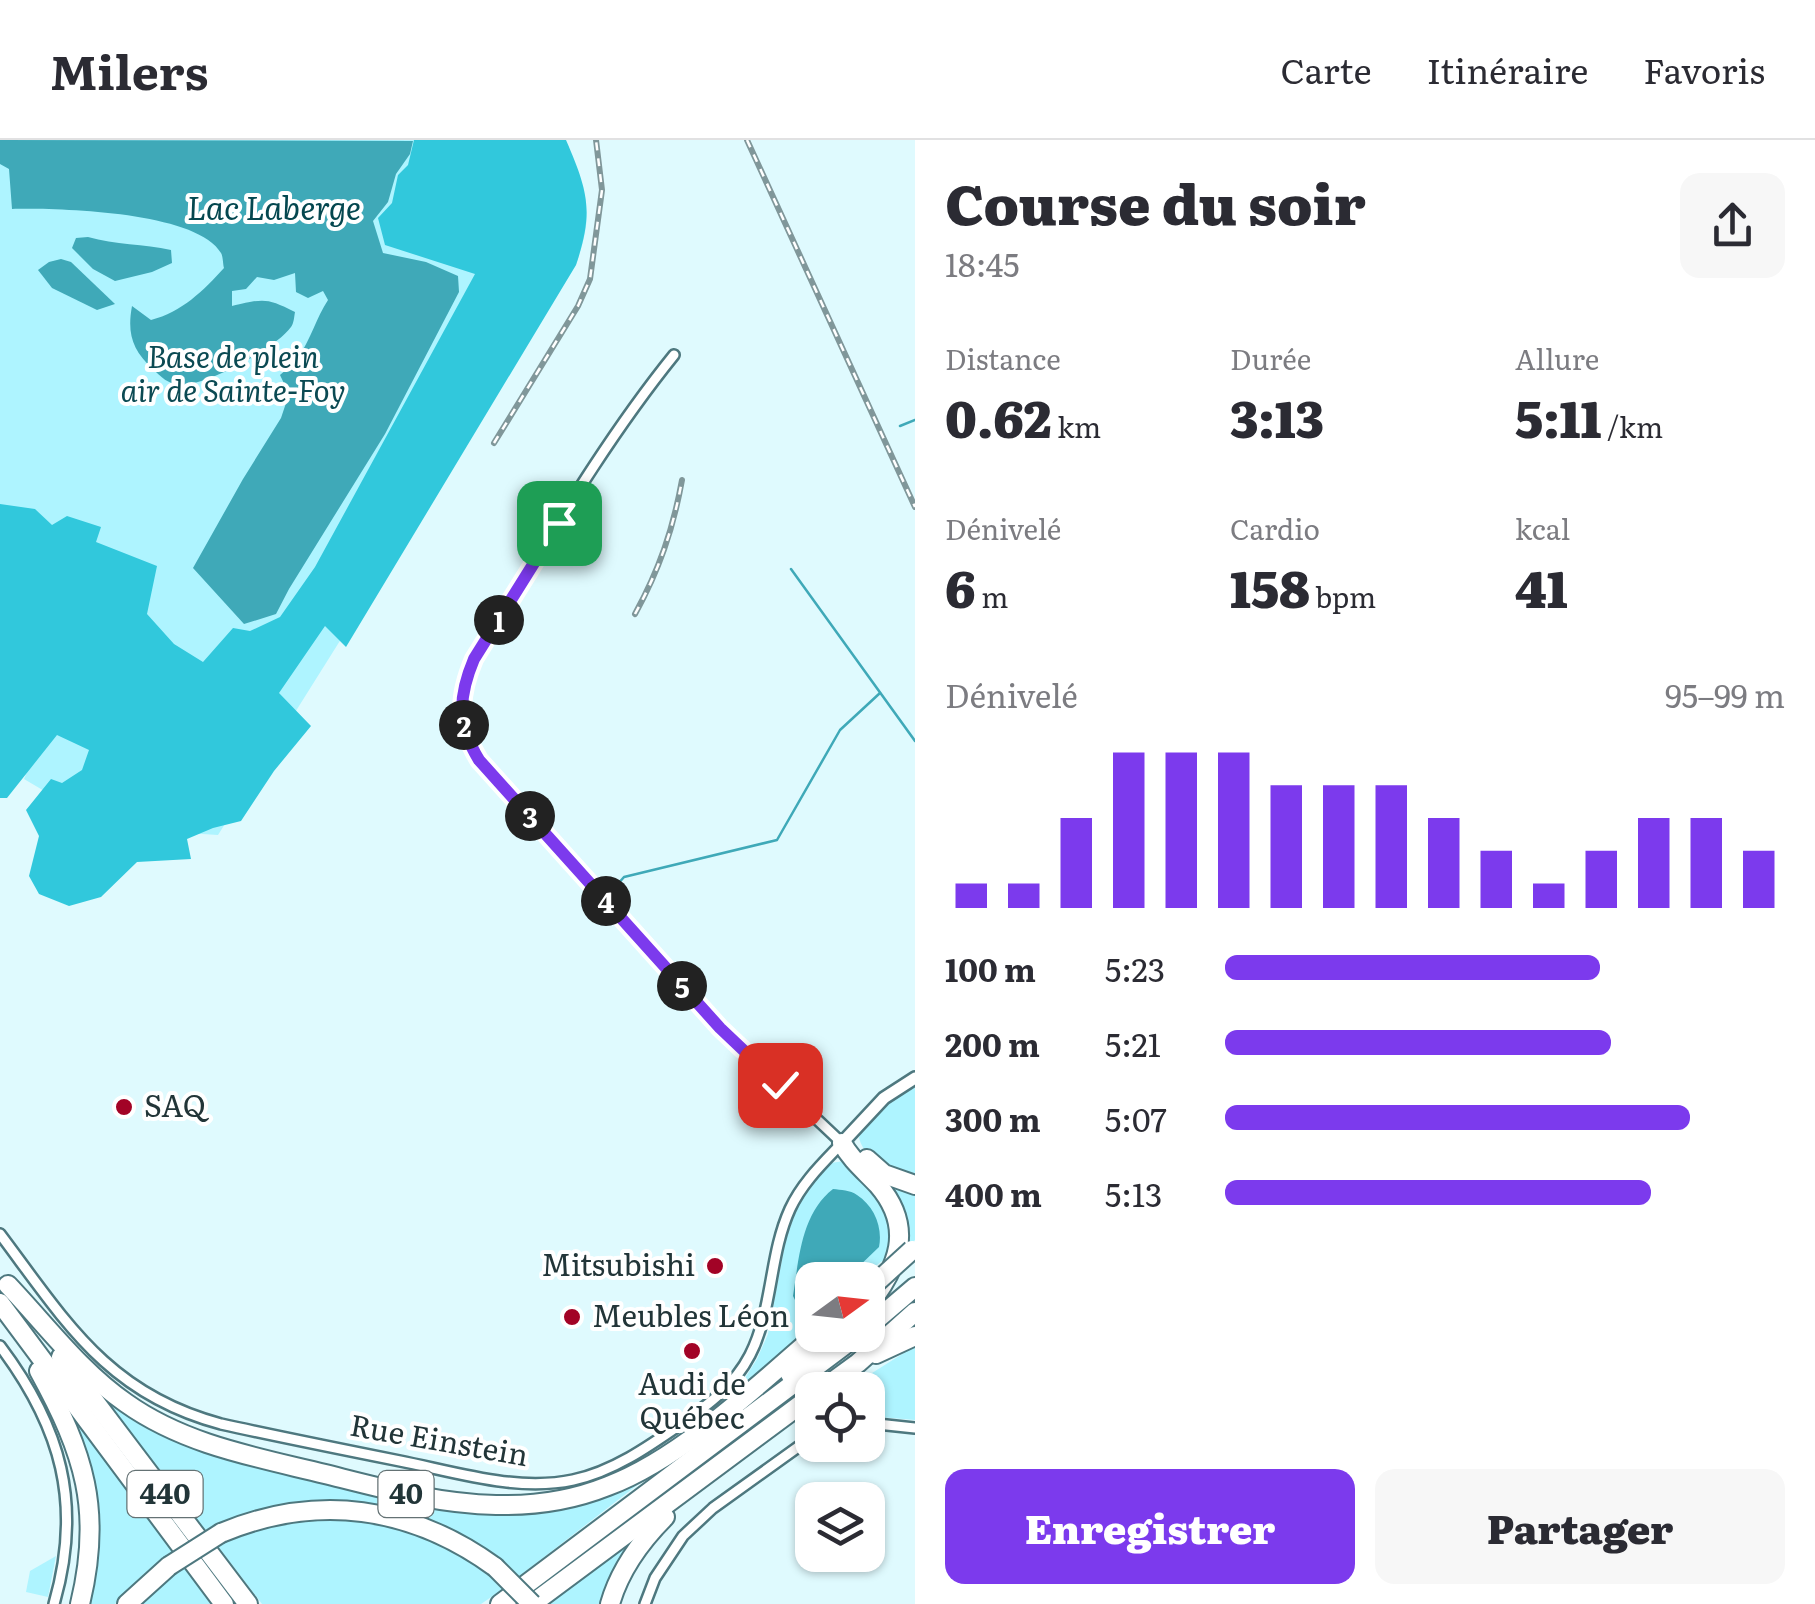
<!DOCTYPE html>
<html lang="fr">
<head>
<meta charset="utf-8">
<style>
	body { margin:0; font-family:Literata,serif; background:#f7f7f7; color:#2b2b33; height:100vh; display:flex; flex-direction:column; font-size:38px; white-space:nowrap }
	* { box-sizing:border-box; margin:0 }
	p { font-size:32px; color:#7c7c81 }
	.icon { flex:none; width:55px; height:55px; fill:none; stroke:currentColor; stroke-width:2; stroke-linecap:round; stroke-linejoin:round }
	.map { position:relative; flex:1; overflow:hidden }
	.drawer { display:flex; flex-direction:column; background:#fff; width:900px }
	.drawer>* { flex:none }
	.needle { width:65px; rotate:75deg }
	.tools { position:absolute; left:795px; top:1122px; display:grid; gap:20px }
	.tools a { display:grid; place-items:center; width:90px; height:90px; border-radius:20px; background:#fff; box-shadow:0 2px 8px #0004; font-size:50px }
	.pin { position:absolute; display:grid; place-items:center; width:85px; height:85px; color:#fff; margin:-42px; border-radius:20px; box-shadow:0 5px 15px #0006 }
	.km { position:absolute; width:50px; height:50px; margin:-25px; border-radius:50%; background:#222; color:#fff; font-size:28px; line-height:50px; text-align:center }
	.round { display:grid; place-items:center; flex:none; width:105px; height:105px; border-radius:20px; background:#f7f7f7 }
	.head { display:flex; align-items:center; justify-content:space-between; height:170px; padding:0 30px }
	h1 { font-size:55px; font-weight:800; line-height:75px }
	.stats { display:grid; grid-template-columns:repeat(3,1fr); gap:15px; height:170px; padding:10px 30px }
	.stats div { display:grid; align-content:center }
	.stats b { font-size:50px; font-weight:800 }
	.stats small { font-size:28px; font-weight:400 }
	.stats p { font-size:28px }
	.chart { height:280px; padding:20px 30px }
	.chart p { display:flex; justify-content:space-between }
	.chart svg { width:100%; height:180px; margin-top:10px; stroke:#7c3aed; stroke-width:6 }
	.action { display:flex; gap:20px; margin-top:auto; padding:20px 30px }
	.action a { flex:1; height:115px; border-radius:20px; background:#7c3aed; color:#fff; font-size:40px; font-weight:800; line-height:115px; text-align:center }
	.action a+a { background:#f7f7f7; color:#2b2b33 }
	ul { padding:0 30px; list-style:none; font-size:32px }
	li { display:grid; grid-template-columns:160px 120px 1fr; align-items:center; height:75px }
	li i { height:25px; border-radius:12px; background:#7c3aed }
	header { display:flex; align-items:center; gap:60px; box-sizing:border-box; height:140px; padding:0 50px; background:#fff; border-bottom:2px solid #e1e1e2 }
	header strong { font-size:48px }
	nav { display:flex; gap:55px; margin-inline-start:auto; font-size:35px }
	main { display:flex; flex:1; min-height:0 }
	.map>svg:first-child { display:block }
	.green { fill:#aef4ff }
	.forest { fill:#31c8dc }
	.water { fill:#3fa9b8 }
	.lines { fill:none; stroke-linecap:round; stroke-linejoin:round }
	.stream { stroke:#3fa9b8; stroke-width:2.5 }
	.minor-casing { stroke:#4e787f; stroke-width:14 }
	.tertiary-casing { stroke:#4e787f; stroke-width:16 }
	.motorway-casing { stroke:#4e787f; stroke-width:22 }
	.minor { stroke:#fff; stroke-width:9 }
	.tertiary { stroke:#fff; stroke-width:11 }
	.motorway { stroke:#fff; stroke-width:18 }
	.rail-casing { stroke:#80979a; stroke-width:6 }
	.rail { stroke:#fff; stroke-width:2.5; stroke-dasharray:8; stroke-linecap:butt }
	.motorway-bridge-casing { stroke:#4e787f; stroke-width:22; stroke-linecap:butt }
	.motorway-bridge { stroke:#fff; stroke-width:18 }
	.route-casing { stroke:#fff; stroke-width:20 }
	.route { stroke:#7c3aed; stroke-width:12 }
	.poi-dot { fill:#a20326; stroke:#fff; stroke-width:4 }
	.labels { text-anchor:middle; stroke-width:8; stroke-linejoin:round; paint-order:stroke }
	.shield { fill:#fff; stroke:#647274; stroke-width:2.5 }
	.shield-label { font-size:28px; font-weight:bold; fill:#223538 }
	.park-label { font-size:30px; font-style:italic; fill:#0b4a53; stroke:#fff }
	.poi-label { font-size:30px; fill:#223538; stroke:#fff; text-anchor:start }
	.street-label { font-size:30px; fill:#223538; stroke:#fff }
	.water-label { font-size:32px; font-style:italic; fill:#04474f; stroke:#fff }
</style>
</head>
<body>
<header>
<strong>Milers</strong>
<nav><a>Carte</a><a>Itinéraire</a><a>Favoris</a></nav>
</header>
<main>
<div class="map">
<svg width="915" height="1464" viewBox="0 0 915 1464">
	<rect width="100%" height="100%" fill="#dffafe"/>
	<g class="green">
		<path d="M0,0h565c21,54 31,67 11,125l-358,570 -111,-7 -83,-49 3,-7 -27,-10z"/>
		<path d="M915,947v93c-22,-9 -49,-17 -56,-42 8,-24 35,-40 56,-51z"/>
		<path d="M844,1021l14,11 34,46 -1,36 -33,26h-46v50l-62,53 -5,-5 12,-19 11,-25 18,-95 7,-20 6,-15 27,-38 5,-3z"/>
		<path d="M887,1040l28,10v50l-11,10z"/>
		<path d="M915,1206v74l-47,-4v-26h-23z"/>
		<path d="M102,1254l38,25 352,93 166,-43 -141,109 -36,-30 -184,-44 -42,8 -50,18z"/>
		<path d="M75,1281l98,130 -29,23 -29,30h-29l7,-31 -22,-149z"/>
		<path d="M337,1377c67,6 117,27 169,70l-25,17h-219l-45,-59c36,-20 79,-25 120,-28z"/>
		<path d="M631,1402l-27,62h-55z"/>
		<path d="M56,1416l-8,41 -22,-5 4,-21z"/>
		<path d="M185,1427l28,37h-75l26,-25z"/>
	</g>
	<path class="forest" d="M414,0h152c22,51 28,71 10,125l-230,382 -21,-21 -46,67 32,33 -37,45 -33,50 -28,7 -26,11 4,20 -54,3 -36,35 -32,9 -30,-12 -10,-18 10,-40 -13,-26 25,-31 11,4 20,-13 7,-20 -32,-15 -50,63h-7v-294l35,5 17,16 15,-9 34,11 -5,15 61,24 -10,48 27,30 29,18 30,-34 17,3 30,-14 35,-50 160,-293 -90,-29 -7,-27 14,-15 6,-28 10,-10z"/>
	<g class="water">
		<path d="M0,0l413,1 -3,13 -14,20 -8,28 -15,19 10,32 43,9 32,14 1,16 -74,142 -96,155 -13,25 -32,10 -51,-56 50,-89 38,-61 8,-24 -9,-19c7,-6 14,-12 19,-19 12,-17 17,-38 29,-56l-5,-9 -15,7 -12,-6 -1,-19 -21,7 -17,-3 -11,12 -14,2v15c31,-7 34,-9 63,6 -1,5 -1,11 -4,15 -16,22 -85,59 -111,58 -12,-1 -19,-8 -27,-16 -21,-19 -26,-36 -21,-63l19,14c31,-8 52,-29 73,-52 -1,-3 -1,-12 -3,-15 -25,-42 -165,-45 -209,-44l-3,-40 -9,-5z"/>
		<path d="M88,97c27,8 56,7 83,13l1,13 -20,9 -37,9 -22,-12 -21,-21 4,-10z"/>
		<path d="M61,119l10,3 44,42 -18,6 -45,-22 -14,-18 11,-8z"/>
		<path d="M833,1049c8,1 17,1 24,6 17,11 26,32 22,52l-27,26h-14l-12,7h-14v14l-7,8 -8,2 -4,-8c6,-37 8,-82 40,-107z"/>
	</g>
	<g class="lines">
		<g class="stream">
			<path d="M900,286l15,-6"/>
			<path d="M791,429l124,172"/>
			<path d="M617,745l7,-8 153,-37 63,-110 40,-37"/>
		</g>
		<g class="minor-casing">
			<g id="minor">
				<path d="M0,1094c66,88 108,160 221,190 59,13 119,25 179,37 55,11 117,31 173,19 39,-8 75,-33 108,-56 27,-19 53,-38 69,-69 23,-45 19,-100 40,-146 12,-26 32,-45 52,-66l-122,-115 -241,-269c-22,-35 -21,-63 -5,-100 64,-102 124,-210 200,-304"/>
				<path d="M0,1206c61,81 83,158 54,258"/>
				<path d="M868,1283l47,5"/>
				<path d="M645,1464l10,-26 28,-42 30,-28 99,-71"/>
			</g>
		</g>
		<g class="tertiary-casing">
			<path id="tertiary" d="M842,1003l42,-45 31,-20"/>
		</g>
		<g class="motorway-casing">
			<g id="motorway">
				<path d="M842,1003c9,17 23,28 36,42 37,43 20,82 -10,121"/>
				<path d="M867,1019l17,15 31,11"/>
				<path d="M8,1145c38,40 73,87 118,118 59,42 130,54 199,71 56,14 113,30 171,31 38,1 77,-5 112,-19 72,-27 149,-100 208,-151"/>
				<path d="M0,1163l224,301"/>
				<path d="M868,1187l47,-40"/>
				<path d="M876,1214l39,-18"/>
				<path d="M61,1217l187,247"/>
				<path d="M39,1231c45,82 64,139 41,233"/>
				<path d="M790,1234l45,-39"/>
				<path d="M821,1250l37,-27 57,-51"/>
				<path d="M221,1393c96,-40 190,-27 274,34"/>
				<path d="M127,1464l42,-38"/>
				<path d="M500,1464l358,-269"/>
				<path d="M532,1464l280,-208"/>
				<path d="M610,1464c10,-35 30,-62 55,-87"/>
			</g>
		</g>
		<use href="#minor" class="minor"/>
		<use href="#tertiary" class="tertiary"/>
		<use href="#motorway" class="motorway"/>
		<g class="rail-casing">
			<g id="rail">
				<path d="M747,0l168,367"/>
				<path d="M494,303l84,-137 12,-27 12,-89 -6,-50"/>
				<path d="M635,474c24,-44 38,-84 47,-134"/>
			</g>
		</g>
		<use href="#rail" class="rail"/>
		<g class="motorway-bridge-casing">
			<g id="motorway-bridge">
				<path d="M868,1150l44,-40"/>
				<path d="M169,1426l52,-33"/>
				<path d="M495,1427l37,37"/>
			</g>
		</g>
		<use href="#motorway-bridge" class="motorway-bridge"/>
	</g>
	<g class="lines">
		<g class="route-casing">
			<path id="route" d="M559,383l-85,136c-16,38 -17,65 5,101l241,268 60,57"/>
		</g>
		<use href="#route" class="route"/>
	</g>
	<g class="poi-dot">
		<circle cx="124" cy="967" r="10"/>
		<circle cx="715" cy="1126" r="10"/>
		<circle cx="572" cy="1177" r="10"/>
		<circle cx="692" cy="1211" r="10"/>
	</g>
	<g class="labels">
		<g class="shield">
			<rect x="127.5" y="1331" width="75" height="46" rx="8"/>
			<rect x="378.5" y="1331" width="55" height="46" rx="8"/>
		</g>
		<g class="shield-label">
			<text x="165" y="1364">440</text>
			<text x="406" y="1364">40</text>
		</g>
		<g class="park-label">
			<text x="233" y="228">Base de plein<tspan x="233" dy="34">air de Sainte-Foy</tspan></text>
		</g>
		<g class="poi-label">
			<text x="144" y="977">SAQ</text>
			<text x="695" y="1136" text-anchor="end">Mitsubishi</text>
			<text x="592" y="1187">Meubles Léon</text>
			<text x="692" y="1255" text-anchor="middle">Audi de<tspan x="692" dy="34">Québec</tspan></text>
		</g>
		<g class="street-label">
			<text transform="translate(439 1301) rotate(10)" y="10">Rue Einstein</text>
		</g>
		<g class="water-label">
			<text x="274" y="80">Lac Laberge</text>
		</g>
	</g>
</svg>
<div class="tools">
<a><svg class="needle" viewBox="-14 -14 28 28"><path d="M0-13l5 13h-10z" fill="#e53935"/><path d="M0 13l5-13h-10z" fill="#7c7c81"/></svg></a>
<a><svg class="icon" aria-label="locate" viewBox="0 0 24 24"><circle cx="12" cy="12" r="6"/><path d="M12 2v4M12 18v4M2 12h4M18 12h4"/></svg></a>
<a><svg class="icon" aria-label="layers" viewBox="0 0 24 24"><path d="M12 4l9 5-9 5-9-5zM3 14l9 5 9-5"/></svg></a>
</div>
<div class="pin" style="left:559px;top:383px;background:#1e9e55"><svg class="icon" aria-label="arrive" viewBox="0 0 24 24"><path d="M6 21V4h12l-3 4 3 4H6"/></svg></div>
<div class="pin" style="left:780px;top:945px;background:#d93025"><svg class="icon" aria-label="check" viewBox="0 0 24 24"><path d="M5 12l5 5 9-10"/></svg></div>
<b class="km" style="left:499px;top:480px">1</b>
<b class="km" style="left:464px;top:585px">2</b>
<b class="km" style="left:530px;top:676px">3</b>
<b class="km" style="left:606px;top:761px">4</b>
<b class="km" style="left:682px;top:846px">5</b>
</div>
<section class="drawer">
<div class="head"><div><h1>Course du soir</h1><p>18:45</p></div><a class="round"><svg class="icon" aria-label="share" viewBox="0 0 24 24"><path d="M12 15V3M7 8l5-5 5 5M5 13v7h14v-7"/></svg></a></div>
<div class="stats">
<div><p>Distance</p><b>0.62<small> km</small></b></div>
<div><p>Durée</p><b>3:13</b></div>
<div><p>Allure</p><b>5:11<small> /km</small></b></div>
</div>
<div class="stats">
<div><p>Dénivelé</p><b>6<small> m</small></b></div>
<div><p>Cardio</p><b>158<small> bpm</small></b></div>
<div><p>kcal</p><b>41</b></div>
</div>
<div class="chart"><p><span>Dénivelé</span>95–99 m</p>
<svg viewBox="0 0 160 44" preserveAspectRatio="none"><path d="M5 44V38M15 44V38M25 44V22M35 44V6M45 44V6M55 44V6M65 44V14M75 44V14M85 44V14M95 44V22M105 44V30M115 44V38M125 44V30M135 44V22M145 44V22M155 44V30"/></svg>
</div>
<ul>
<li><b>100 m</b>5:23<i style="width:67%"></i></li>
<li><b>200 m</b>5:21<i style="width:69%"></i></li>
<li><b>300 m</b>5:07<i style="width:83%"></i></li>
<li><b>400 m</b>5:13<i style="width:76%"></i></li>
</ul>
<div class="action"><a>Enregistrer</a><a>Partager</a></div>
</section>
</main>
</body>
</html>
